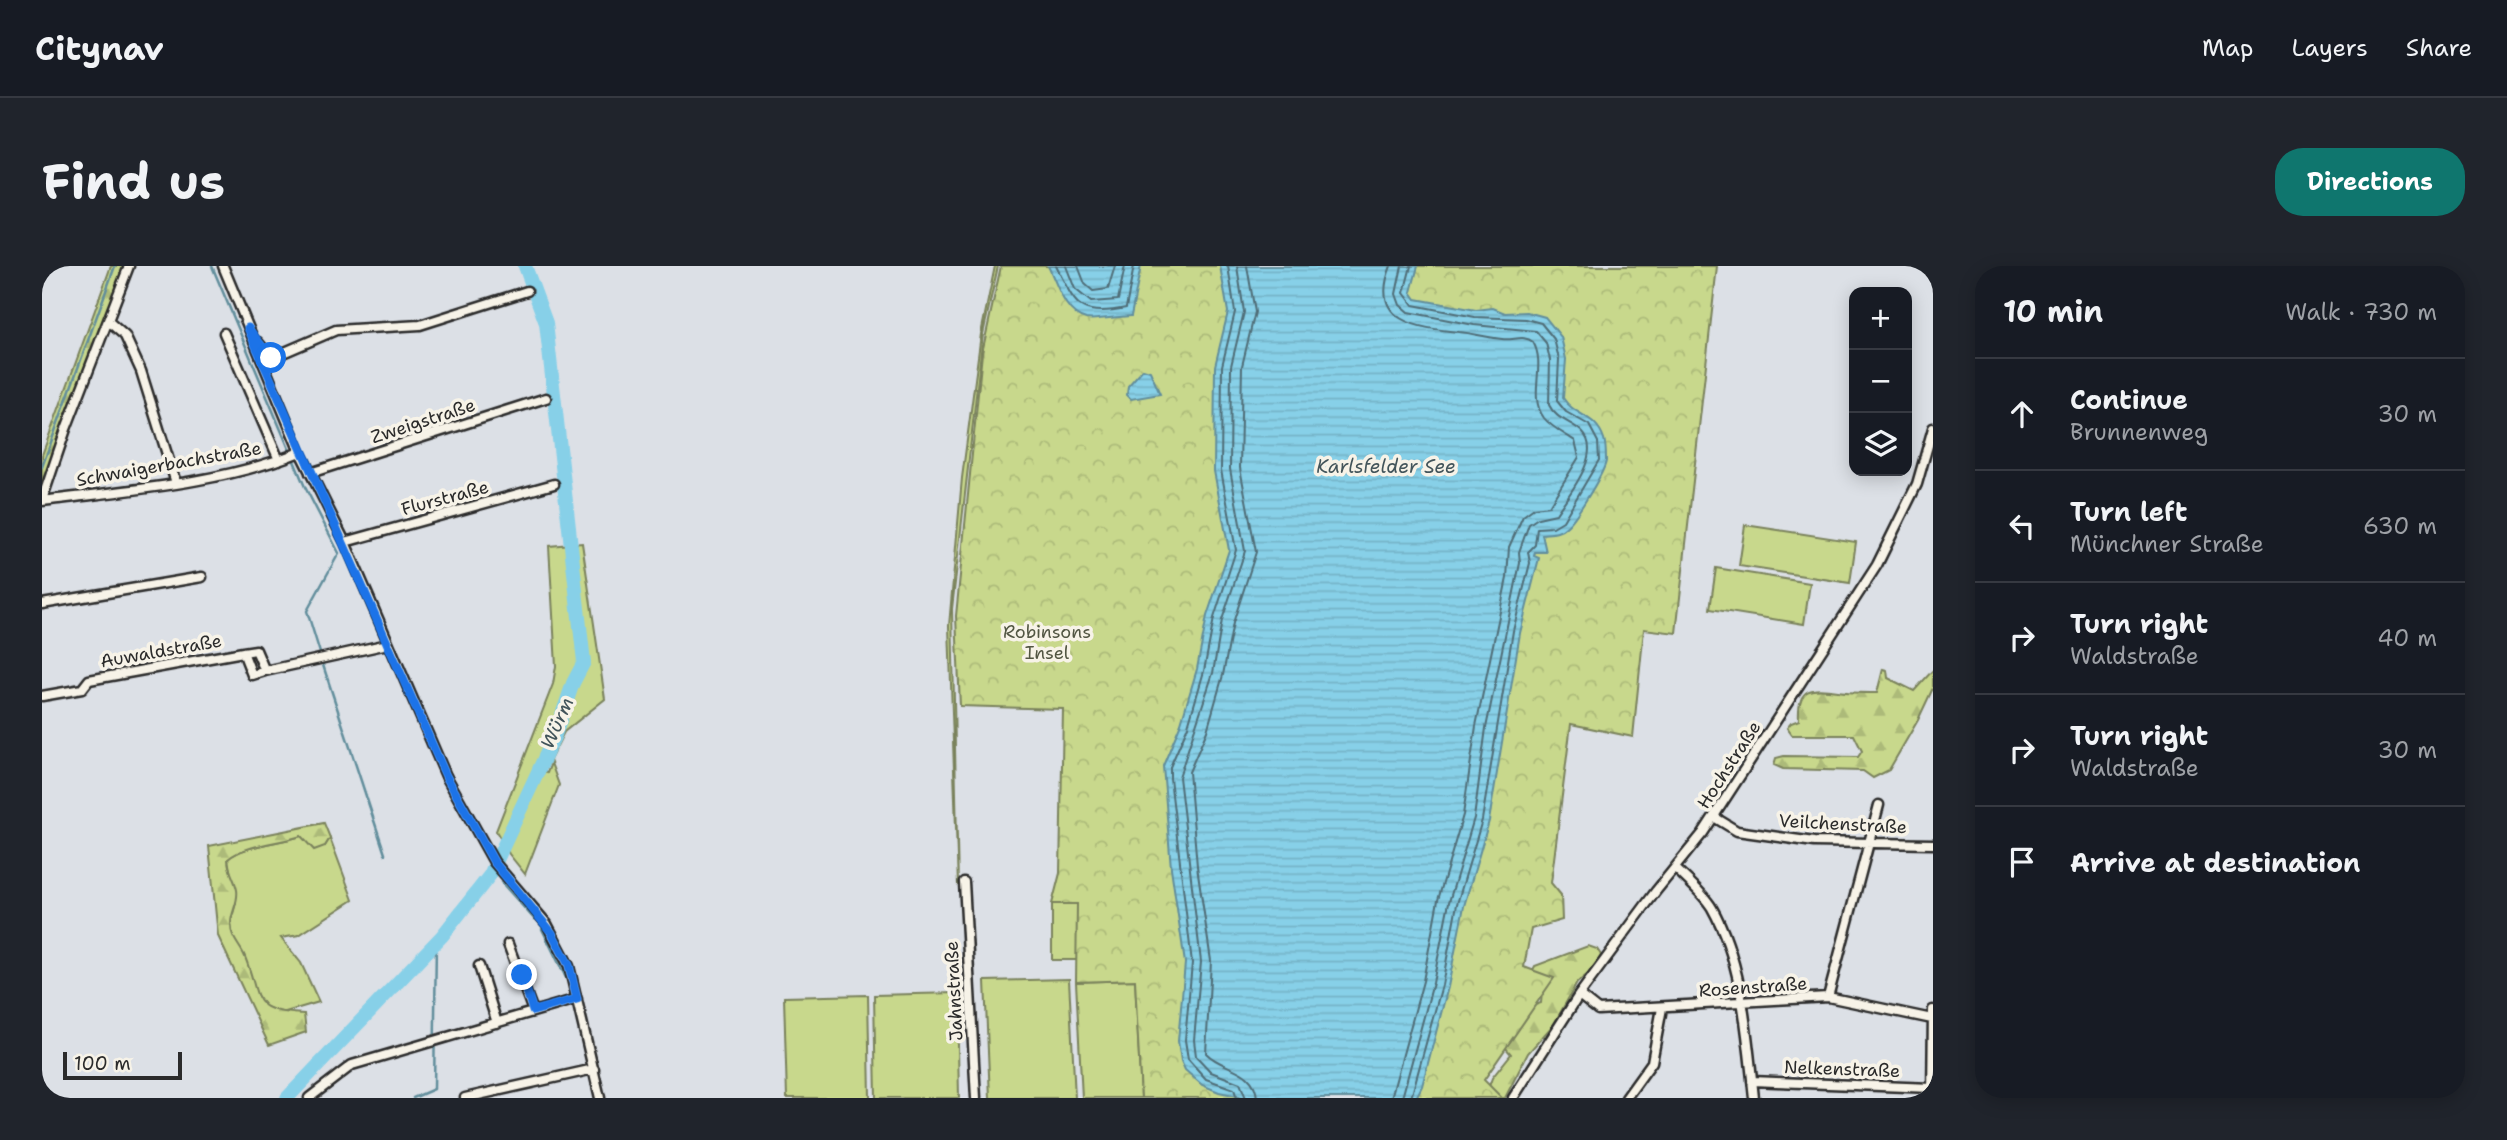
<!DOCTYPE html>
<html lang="en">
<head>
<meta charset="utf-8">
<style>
  body { margin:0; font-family:"Shantell Sans",sans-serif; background:#20242c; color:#f1f3f6 }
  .controls { position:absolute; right:21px; top:21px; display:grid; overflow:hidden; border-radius:14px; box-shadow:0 4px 18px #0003 }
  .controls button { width:63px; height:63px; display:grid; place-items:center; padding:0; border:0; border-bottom:2px solid #363941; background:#171b24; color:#f1f3f6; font:35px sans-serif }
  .scale { position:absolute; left:21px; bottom:18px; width:119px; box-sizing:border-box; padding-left:7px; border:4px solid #2b2b2b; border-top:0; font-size:19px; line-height:24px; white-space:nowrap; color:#2b2b2b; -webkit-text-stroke:5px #f7f3e8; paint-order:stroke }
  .stop { position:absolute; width:21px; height:21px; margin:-16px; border:5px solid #1a73e8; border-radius:50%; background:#fff }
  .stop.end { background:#1a73e8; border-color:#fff; box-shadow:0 2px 7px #0008 }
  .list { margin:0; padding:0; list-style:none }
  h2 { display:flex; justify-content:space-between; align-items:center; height:91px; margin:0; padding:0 28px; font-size:30px }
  h2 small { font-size:23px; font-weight:400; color:#9ea1a6 }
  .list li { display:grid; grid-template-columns:46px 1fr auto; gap:21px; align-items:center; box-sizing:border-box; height:112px; padding:0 28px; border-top:2px solid #363941 }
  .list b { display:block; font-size:26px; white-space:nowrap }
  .list p { margin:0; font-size:23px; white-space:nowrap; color:#9ea1a6 }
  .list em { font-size:23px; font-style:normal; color:#9ea1a6 }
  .icon { flex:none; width:38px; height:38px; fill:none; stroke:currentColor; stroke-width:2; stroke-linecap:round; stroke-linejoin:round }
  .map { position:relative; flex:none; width:1891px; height:832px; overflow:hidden; border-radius:28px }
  header { display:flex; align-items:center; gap:42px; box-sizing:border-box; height:98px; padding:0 35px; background:#171b24; border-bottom:2px solid #363941 }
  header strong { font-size:33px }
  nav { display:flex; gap:38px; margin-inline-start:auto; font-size:24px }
  .intro { display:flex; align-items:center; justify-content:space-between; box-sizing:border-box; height:168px; padding:0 42px }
  h1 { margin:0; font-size:49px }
  .button { padding:18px 32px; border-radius:28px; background:#0f766e; color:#fff; font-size:24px; font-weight:700 }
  main { display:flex; gap:42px; padding:0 42px }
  aside { flex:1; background:#171b24; border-radius:28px; box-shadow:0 4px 18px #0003 }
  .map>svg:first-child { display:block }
  .grass { fill:#c8d88c; stroke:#7a825c; stroke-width:2 }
  .forest { fill:url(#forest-firs); stroke:#7a825c; stroke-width:2 }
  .park { fill:url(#park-crowns); stroke:#7a825c; stroke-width:2 }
  .water { fill:url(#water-rules); stroke:#628e9c; stroke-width:2 }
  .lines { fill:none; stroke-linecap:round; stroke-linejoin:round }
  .shore { stroke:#506d77; stroke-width:2 }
  .stream { stroke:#628e9c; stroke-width:2.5 }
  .river { stroke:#87d0e8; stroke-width:14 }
  .minor-casing { stroke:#2b2b2b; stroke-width:13 }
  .minor { stroke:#f7f3e8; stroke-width:8 }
  .route { stroke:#1a73e8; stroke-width:9 }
  .labels { text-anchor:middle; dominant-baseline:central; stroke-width:7; stroke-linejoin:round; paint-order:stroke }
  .street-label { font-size:18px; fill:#2b2b2b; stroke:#f7f3e8 }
  .park-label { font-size:18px; fill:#525643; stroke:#f7f3e8 }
  .water-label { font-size:19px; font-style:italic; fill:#42545a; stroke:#f7f3e8 }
</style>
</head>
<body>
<header>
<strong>Citynav</strong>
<nav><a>Map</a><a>Layers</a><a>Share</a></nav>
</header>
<div class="intro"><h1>Find us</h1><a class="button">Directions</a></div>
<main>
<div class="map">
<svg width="1891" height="832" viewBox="0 0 1891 832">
  <defs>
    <pattern id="forest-firs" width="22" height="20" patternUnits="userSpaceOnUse" patternTransform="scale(1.75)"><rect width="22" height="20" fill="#c8d88c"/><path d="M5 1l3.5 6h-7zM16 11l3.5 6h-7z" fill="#acba79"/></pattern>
    <pattern id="park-crowns" width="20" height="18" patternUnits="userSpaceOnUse" patternTransform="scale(1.75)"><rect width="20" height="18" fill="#c8d88c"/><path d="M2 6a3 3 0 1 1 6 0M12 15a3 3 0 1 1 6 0" fill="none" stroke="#acba79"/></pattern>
    <pattern id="water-rules" width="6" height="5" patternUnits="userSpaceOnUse" patternTransform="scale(1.75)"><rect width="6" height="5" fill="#87d0e8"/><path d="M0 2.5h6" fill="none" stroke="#75b3c7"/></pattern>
  </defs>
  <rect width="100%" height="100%" fill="#dce0e6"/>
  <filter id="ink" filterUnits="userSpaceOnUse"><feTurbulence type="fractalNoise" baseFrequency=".0143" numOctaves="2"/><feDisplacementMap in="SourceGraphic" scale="14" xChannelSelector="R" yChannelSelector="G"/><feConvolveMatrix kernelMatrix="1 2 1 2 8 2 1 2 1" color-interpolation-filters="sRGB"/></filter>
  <g filter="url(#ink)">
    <path class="grass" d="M953 0H956L941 68 910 343 916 620 907 360 920 212 939 68Z
      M1703 259 1814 276 1808 317 1697 300Z
      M540 277 563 433 522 466 502 506 505 507 509 497 517 519 483 608 467 588 454 565 511 418 514 400 507 280Z
      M1674 302 1768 317 1762 358 1668 343Z
      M259 570 283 580 288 572 311 634 257 669 239 672 259 697 277 736 240 747 224 741 211 724 202 689 191 673 189 655 194 637 186 593C202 579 238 577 259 570Z
      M1010 638H1035V694H1010Z
      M1027 713 1033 832H948L943 715Z
      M1093 714 1099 832H1040L1034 716Z
      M915 727 917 832H834L832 729Z
      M826 729 828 832H745L742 731Z"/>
    <path class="forest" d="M69 0H82L0 221V189Z
      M1841 403 1845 404 1846 412 1872 425 1891 404V422L1876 454 1847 504 1831 512 1821 505 1741 503 1732 499 1734 492 1742 490 1816 491 1820 485 1812 469H1750L1745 462 1749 457 1757 454C1755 421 1769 421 1796 425 1808 427 1822 427 1835 427Z
      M282 557 288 572 283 580 272 584 259 570C238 577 201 579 186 593 186 605 193 613 195 624 197 636 189 646 189 657 188 672 198 679 203 691 220 733 206 745 262 748L264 766 227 779 176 670 167 580Z
      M1546 680 1555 683 1559 689 1552 703 1535 717 1512 758 1486 787 1463 832H1443L1450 812 1469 788 1463 781 1481 743 1499 737 1501 716 1491 704 1493 700Z"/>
    <path class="park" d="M959 0H1675L1634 367 1602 363 1591 471 1529 458 1509 617 1519 629 1520 654 1489 663 1482 701 1512 712 1442 814 1460 832H1099L1093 714 1034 716 1035 638H1010L1018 607 1021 443 918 440 914 350 940 87Z"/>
    <path class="water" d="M1006 0H1099L1089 50C1078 50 1054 55 1044 53 1022 48 1015 17 1006 0Z
      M1178 0H1376L1369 26 1374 33 1434 44 1451 42 1463 47 1485 46 1503 51 1519 71 1524 93 1521 132C1533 151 1554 148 1562 173 1564 179 1564 189 1564 195 1562 207 1534 252 1525 260 1517 268 1509 267 1500 268L1504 286H1493L1492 290 1497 292 1478 367 1447 555 1422 640 1406 721 1380 820 1374 832H1205L1177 826 1160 819 1143 804 1139 795 1136 775 1143 697 1129 602 1121 500 1139 457 1155 403 1165 350 1187 284 1172 205 1173 100 1186 46Z
      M1101 103 1108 105 1118 128 1089 133 1085 129 1086 120Z"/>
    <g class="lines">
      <path class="shore" d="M1014 0C1034 38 1034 52 1084 42L1092 0
        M1024 0 1033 23 1049 36 1076 34 1083 0
        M1036 0 1043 18 1051 25 1066 23 1073 0
        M1186 0 1193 46 1180 100 1179 204 1194 284 1172 352 1162 405 1146 460 1128 501V512L1150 697 1143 774 1146 793 1164 813 1192 823 1195 832
        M1195 0 1202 46 1189 100 1188 203 1203 285 1180 354 1171 407 1137 511 1159 696 1152 774 1154 790 1169 806 1198 817 1204 832
        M1205 0 1213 46 1200 100 1198 202 1214 286 1191 357 1181 409 1165 465 1147 506 1155 600 1169 695 1164 787C1181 805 1213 801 1215 832
        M1349 832 1381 715 1396 634 1421 549 1434 460 1465 312 1467 281 1481 250 1492 242 1507 240 1537 191 1533 175C1523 168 1510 162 1502 152 1485 129 1505 100 1491 76 1482 68 1471 75 1460 73 1446 72 1431 67 1417 66 1376 62 1326 56 1349 0
        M1360 832 1391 717 1407 636 1432 552 1444 462 1478 297 1477 286 1487 258 1496 252 1514 248C1526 229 1562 187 1540 166 1529 155 1514 154 1507 139L1508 94 1504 77 1494 65 1432 59 1366 46 1358 39 1354 28 1360 0
        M1369 832 1400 719 1415 638 1440 554 1471 365 1488 297 1486 286 1493 279 1495 262 1511 261 1521 255 1557 194 1556 176 1547 159 1524 146 1515 135 1517 93 1512 73 1499 57 1484 53 1433 51 1371 39 1362 27 1369 0"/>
      <path class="stream" d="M170 0 263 221 297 287 265 345 278 387
        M0 201 73 0
        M281 399 343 588
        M451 603 453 606
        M459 616 492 653
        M500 663 527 718
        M532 741 545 793
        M371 832 392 823 394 676"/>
      <path class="river" d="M245 832 400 670 448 609 513 469 531 417 542 396 504 57 483 0"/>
      <g class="minor-casing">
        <path id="minor" d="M181 0 258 186 303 276 404 510 452 596 505 658 527 700 558 832
          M66 55 83 70 99 105 134 217
          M182 67 237 194
          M216 76 229 92 294 64 378 59 485 25
          M268 207 504 132
          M0 234 24 163 87 0
          M0 235C85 224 178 218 258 186
          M303 276 512 218
          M0 338 160 311
          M201 386 210 409 223 405
          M0 430 40 423 47 414 201 386 214 384 223 405 346 378
          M1672 551 1695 565 1772 576 1891 578
          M1633 602C1645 614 1661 627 1670 642 1701 697 1705 770 1712 832
          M922 616 934 832
          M466 678 491 745
          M437 700 455 757
          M1537 729 1556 744 1786 731 1890 753
          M1786 731 1837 539
          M1710 815 1890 822
          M267 832 310 799 535 733
          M423 832 552 803
          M1471 832 1537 729 1614 625 1661 567 1835 299 1875 218 1891 162
          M1584 832 1610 796 1620 742
          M1890 832 1891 744"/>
      </g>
      <use href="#minor" class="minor"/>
    </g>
  </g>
  <g class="lines" filter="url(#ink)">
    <path class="route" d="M229 92 206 62 404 510 452 596 510 667 527 699 535 733 491 745 480 709"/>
  </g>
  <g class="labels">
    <g class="street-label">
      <text transform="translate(381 155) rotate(-18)">Zweigstraße</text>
      <text transform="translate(127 198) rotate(-10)">Schwaigerbachstraße</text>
      <text transform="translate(403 232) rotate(-15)">Flurstraße</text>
      <text transform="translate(119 385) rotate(-10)">Auwaldstraße</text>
      <text transform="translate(1687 499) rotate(-57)">Hochstraße</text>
      <text transform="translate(1801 558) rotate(3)">Veilchenstraße</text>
      <text transform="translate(1711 721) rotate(-4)">Rosenstraße</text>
      <text transform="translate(912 725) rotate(-93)">Jahnstraße</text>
      <text transform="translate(1800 803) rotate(2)">Nelkenstraße</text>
    </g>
    <g class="park-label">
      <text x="1005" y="366">Robinsons<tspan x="1005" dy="21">Insel</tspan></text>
    </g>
    <g class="water-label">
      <text x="1344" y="200">Karlsfelder See</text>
      <text transform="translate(515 457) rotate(-66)">Würm</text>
    </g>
  </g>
</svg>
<div class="controls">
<button>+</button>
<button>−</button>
<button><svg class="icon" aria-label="layers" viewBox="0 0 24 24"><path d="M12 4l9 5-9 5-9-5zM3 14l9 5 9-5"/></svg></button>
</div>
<div class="scale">100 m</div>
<div class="stop" style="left:229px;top:92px"></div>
<div class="stop end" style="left:480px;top:709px"></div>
</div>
<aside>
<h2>10 min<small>Walk · 730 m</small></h2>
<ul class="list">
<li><svg class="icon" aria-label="ahead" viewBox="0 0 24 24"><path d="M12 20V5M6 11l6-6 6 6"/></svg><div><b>Continue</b><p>Brunnenweg</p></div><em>30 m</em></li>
<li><svg class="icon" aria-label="left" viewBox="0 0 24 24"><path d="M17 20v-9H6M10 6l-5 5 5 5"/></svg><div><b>Turn left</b><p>Münchner Straße</p></div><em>630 m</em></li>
<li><svg class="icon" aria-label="right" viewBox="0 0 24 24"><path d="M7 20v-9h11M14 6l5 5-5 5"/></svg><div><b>Turn right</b><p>Waldstraße</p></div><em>40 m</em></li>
<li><svg class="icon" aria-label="right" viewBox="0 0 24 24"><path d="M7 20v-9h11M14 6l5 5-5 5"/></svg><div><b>Turn right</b><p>Waldstraße</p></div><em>30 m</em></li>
<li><svg class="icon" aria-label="arrive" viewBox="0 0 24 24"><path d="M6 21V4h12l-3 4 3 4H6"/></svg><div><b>Arrive at destination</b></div></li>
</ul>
</aside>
</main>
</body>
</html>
